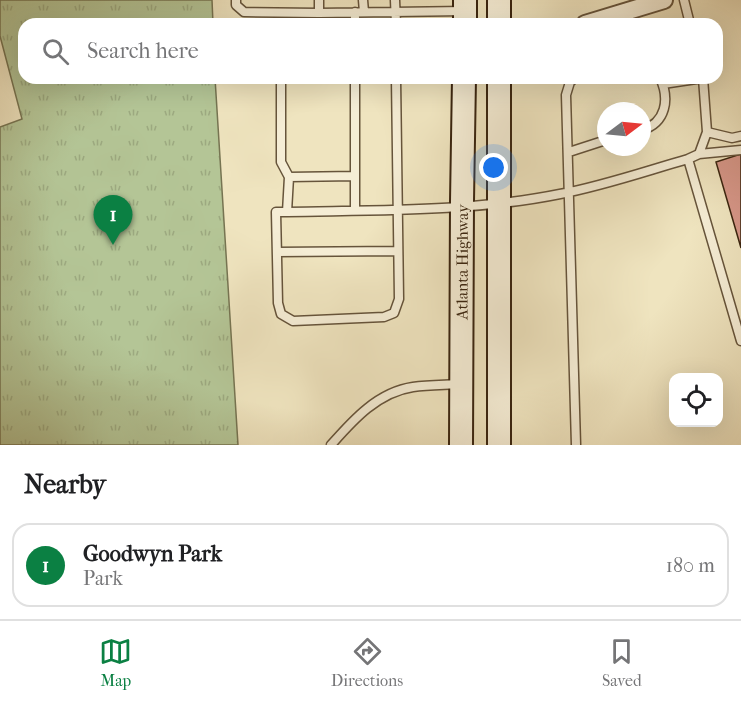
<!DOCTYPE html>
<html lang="en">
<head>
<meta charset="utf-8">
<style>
  body { margin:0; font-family:"IM FELL French Canon",serif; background:#f6f6f6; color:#202124 }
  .controls { position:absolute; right:18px; bottom:18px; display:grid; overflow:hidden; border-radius:12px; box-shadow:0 6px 24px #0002 }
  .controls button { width:54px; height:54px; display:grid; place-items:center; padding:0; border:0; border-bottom:2px solid #e0e0e0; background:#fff; color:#202124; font:30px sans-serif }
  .compass { position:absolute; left:597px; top:102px; width:54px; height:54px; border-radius:50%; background:#fff; box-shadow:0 6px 24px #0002; rotate:74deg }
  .you { position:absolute; left:494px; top:168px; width:21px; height:21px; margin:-15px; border:4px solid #fff; border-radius:50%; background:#1a73e8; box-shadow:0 0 0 9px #1a73e833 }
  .badge { display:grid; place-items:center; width:39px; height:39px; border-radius:50%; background:#0b8043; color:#fff; font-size:20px; font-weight:700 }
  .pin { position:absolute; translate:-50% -50px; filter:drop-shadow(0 2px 3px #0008) }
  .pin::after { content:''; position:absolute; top:32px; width:21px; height:18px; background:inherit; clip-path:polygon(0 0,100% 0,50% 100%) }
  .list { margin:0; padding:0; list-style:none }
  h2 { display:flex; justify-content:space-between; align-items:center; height:78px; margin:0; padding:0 24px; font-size:26px }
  h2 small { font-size:20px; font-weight:400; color:#757577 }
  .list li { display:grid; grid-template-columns:39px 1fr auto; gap:18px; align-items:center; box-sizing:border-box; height:84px; margin:0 12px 12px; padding:0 12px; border:2px solid #e0e0e0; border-radius:18px }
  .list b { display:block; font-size:22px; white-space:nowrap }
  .list p { margin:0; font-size:20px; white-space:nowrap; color:#757577 }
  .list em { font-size:20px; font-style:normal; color:#757577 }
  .icon { flex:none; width:33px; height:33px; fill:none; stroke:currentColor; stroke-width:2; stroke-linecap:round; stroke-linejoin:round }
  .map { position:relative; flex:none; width:741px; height:445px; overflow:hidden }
  .search { position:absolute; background:#fff; box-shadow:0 6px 24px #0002; left:18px; right:18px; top:18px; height:66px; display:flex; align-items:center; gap:15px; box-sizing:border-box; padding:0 21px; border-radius:18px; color:#757577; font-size:22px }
  .sheet { height:174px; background:#fff }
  nav { display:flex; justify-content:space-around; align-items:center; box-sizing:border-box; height:84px; border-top:2px solid #e0e0e0; background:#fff; font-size:16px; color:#757577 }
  nav a { display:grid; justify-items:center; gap:3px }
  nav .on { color:#0b8043 }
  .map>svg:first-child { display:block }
  .park { fill:url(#park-tufts); stroke:#767452; stroke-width:1.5 }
  .building { fill:#d69688; stroke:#39240f; stroke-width:1.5 }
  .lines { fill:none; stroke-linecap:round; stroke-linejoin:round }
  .lane-casing { stroke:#66543b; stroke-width:11 }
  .street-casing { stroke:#66543b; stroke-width:20 }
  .secondary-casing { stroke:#39240f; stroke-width:26 }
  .lane { stroke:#f5edd5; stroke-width:8 }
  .street { stroke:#f5edd5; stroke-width:16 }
  .secondary { stroke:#f5edd5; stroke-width:22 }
  .labels { text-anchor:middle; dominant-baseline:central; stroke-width:4.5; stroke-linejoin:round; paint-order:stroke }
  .street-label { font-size:16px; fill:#39240f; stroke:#f5edd5 }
</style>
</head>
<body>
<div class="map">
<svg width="741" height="445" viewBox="0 0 741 445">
  <defs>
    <pattern id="park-tufts" width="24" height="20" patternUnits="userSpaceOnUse" patternTransform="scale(1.5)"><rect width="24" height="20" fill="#b4c596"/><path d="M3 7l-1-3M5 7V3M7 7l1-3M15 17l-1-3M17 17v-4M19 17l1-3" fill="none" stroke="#9ca980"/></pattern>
  </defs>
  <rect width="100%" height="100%" fill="#efe4bf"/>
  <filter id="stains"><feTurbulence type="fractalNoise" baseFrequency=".00333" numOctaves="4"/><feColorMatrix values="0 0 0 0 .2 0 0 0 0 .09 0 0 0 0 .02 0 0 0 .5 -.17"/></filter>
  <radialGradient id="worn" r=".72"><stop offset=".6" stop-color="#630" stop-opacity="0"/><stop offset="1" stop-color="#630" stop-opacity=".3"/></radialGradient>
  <path class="park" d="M0 0H212L213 24H24V78H215L238 445H0V127L22 119 0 36Z"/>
  <path class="building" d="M741 154V248L716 162Z"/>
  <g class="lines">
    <g class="lane-casing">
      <path id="lane" d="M236 0V5L244 12 319 13V0
        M363 0 364 12
        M395 0 396 24
        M684 0 690 24
        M355 12V24
        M319 13 465 11
        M281 78V162L289 177 287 212
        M355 78V210
        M396 78 399 299 394 313 384 317 293 321 281 314 278 303 276 212H287C378 210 471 212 560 194 603 186 646 171 688 159L699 154 707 132 703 78
        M575 78 570 82 566 95 576 445
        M663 84 703 78
        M642 130C666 123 670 99 660 78
        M707 132 732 138 741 136
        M569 152 606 140
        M699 154 741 150
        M688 159 741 341
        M289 177 355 176
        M277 252 398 251
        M331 445C353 420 378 392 413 387 428 385 444 385 460 384"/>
    </g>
    <g class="street-casing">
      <path id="street" d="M585 24 664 0"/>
    </g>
    <g class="secondary-casing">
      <g id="secondary">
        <path d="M499 0V24"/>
        <path d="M465 24V0"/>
        <path id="s1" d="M461 445 462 201 464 78"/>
        <path d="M499 445V78"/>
      </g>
    </g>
    <use href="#lane" class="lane"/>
    <use href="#street" class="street"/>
    <use href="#secondary" class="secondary"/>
  </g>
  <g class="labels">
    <g class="street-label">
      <text stroke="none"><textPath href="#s1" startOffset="183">Atlanta Highway</textPath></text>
    </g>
  </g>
  <rect width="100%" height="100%" filter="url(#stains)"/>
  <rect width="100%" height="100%" fill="url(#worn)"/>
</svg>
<div class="controls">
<button><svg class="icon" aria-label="locate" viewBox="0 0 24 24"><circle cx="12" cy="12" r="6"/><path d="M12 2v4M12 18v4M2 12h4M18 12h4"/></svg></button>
</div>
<svg class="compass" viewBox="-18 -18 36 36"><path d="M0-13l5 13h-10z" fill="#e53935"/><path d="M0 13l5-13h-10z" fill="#757577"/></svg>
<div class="you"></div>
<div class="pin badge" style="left:113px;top:245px">1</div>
<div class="search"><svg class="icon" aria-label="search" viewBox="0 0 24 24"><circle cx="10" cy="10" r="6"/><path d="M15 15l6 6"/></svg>Search here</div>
</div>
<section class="sheet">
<h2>Nearby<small></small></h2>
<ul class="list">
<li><span class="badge">1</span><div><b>Goodwyn Park</b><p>Park</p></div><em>180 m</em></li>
</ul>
</section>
<nav>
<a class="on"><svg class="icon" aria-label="map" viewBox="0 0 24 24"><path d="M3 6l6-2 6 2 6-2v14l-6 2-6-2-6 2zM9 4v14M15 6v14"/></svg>Map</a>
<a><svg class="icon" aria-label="directions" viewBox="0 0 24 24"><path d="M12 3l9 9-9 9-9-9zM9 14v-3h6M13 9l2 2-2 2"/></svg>Directions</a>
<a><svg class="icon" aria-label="saved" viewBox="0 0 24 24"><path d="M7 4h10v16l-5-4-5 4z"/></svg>Saved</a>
</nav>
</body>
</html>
